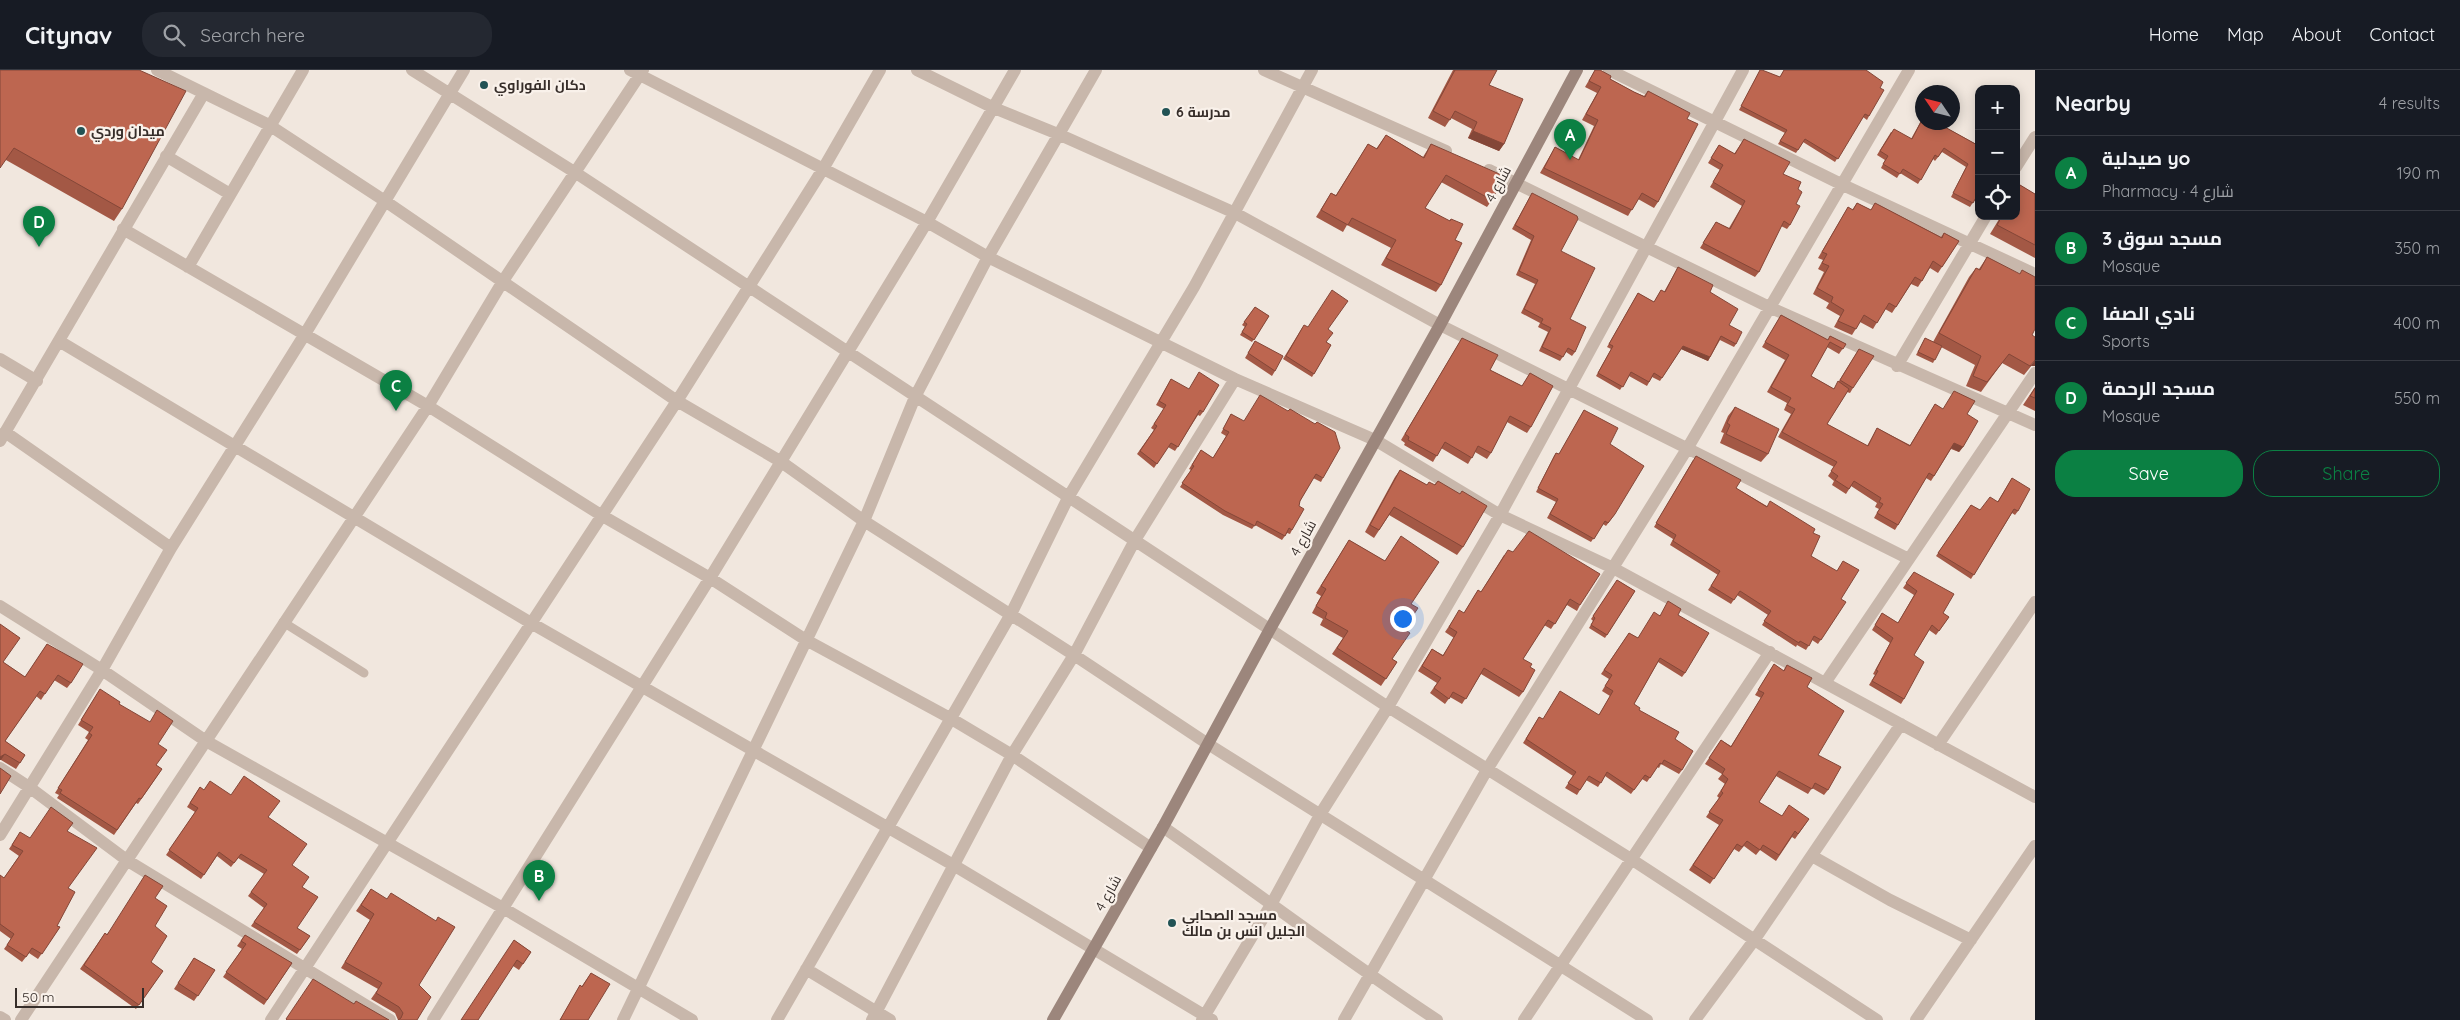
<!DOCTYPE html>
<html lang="en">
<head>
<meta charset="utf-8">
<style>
  body { margin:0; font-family:Quicksand,Cairo,sans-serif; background:#242831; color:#f1f3f6 }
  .controls { position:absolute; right:15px; top:15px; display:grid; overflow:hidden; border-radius:10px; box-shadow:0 2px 12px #0003 }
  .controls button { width:45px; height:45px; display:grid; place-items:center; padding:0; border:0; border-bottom:1px solid #363941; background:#171b24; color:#f1f3f6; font:25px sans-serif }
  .compass { position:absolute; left:1915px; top:15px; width:45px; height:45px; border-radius:50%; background:#171b24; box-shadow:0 2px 12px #0003; rotate:305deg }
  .scale { position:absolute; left:15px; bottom:12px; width:129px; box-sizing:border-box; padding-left:5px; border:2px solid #362d29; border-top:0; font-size:14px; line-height:18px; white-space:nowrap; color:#362d29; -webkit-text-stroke:4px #f9f1ea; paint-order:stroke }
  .you { position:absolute; left:1402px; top:548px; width:18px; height:18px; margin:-12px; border:4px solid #fff; border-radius:50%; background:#1a73e8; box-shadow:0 0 0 8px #1a73e833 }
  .badge { display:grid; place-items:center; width:32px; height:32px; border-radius:50%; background:#0b8043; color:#fff; font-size:16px; font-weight:700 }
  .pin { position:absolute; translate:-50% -41px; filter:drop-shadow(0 1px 2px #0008) }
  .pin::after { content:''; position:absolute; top:26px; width:18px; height:15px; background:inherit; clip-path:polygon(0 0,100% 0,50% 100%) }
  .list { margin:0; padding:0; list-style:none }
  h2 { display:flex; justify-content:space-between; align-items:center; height:65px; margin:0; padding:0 20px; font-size:21px }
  h2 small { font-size:16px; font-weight:400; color:#9ea1a6 }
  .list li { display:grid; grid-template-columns:32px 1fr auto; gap:15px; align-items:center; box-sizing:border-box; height:75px; padding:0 20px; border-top:1px solid #363941 }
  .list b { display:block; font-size:19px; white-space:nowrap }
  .list p { margin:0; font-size:16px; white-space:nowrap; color:#9ea1a6 }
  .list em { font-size:16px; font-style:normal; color:#9ea1a6 }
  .actions { display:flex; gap:10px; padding:15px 20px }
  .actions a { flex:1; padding:11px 0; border:1px solid #0b8043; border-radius:20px; text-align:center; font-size:18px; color:#0b8043 }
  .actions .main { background:#0b8043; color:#fff }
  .icon { flex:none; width:28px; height:28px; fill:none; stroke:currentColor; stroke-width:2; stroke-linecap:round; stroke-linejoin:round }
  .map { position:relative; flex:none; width:2035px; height:950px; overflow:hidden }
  header { display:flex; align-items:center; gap:30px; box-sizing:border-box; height:70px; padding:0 25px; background:#171b24; border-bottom:1px solid #363941 }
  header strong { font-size:24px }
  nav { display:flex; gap:28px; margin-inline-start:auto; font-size:18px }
  .search { width:350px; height:45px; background:#242831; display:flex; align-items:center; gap:12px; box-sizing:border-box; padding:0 18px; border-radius:20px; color:#9ea1a6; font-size:19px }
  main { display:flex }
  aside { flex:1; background:#171b24 }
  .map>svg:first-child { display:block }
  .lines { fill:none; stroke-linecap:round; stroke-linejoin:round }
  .lane { stroke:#c8b7ab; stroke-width:9 }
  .street { stroke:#c8b7ab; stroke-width:12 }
  .secondary { stroke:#9c867c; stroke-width:12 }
  .wall { fill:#a35845 }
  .shaded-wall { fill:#844738 }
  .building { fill:#bd6650; stroke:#844738 }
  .poi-dot { fill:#225355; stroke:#f9f1ea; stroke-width:2 }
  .labels { text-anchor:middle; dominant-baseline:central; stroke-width:4.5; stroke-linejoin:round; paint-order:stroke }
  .poi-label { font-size:14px; font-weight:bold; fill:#362d29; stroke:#f9f1ea; text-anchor:start }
  .street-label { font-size:14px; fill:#362d29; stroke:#f9f1ea }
</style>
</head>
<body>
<header>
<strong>Citynav</strong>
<div class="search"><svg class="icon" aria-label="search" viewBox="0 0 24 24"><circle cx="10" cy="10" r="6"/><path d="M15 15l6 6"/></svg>Search here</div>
<nav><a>Home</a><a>Map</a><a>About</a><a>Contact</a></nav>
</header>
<main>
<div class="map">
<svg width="2035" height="950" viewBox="0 0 2035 950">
  <rect width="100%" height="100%" fill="#f1e7de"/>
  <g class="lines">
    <path class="lane" d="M283 552 364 603"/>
    <path class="street" d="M157 0 269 55 385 131 677 331 780 391 864 451 1074 585 1208 674 1647 950
      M412 0 576 103 1388 637 1631 789 1877 950
      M630 0 927 152 988 187 1235 309 1375 370 1500 445 1613 498 2035 727
      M917 0 994 38 1058 64 1235 143 1440 255 1909 489
      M1264 0 1446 81
      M1609 0 1843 115 2035 204
      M166 86 230 124
      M2016 97 2035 67
      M1489 100 1769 237 2035 355
      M123 159 428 336 601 445 710 508 806 570 950 648 1012 685 1151 778
      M188 197 303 0
      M59 271 531 553 955 796 1212 950
      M0 289 37 311
      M1897 296 1986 146
      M5 362 171 478
      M0 371 204 23
      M0 536 102 600 206 671 503 838 692 950
      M1825 613 2035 303
      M1938 675 2035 532
      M0 698 29 717 128 791 390 950
      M1163 757C1255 821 1344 889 1437 950
      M0 765 102 600 171 478 305 264 464 0
      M1812 786 1890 830 1971 870
      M806 899 890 950
      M0 947 5 950
      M21 950 428 336 503 211 643 0
      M271 950 677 331 823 99 880 0
      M433 950 710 508 927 152 1015 0
      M623 950 864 451 915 327 988 187 1096 0
      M777 950 1011 544 1069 426 1194 217 1312 0
      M872 950 1012 685 1074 585 1135 470 1235 309
      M1202 950 1272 833 1321 743 1388 637 1500 445 1743 0
      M1344 950 1488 698 1687 379 1909 0
      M1524 950 1770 582
      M1695 950 1755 869 1901 654
      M1916 950 2035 776"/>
    <path class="secondary" d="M1053 950 1163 757 1270 559 1440 255 1577 0"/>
  </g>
  <path class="wall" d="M0 0 122 139 114 151 6 90Z
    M1453 0H1497L1489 15 1504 74 1499 81 1468 68 1472 59 1451 48 1445 57 1428 48Z
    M1595 0 1610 9 1634 22 1644 26 1648 21 1687 49 1658 132 1654 138 1638 129 1628 146 1540 103 1555 77 1578 90 1594 56 1582 50 1597 23 1585 17Z
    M1760 0 1780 7 1784 0H1866L1880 18 1869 46 1867 50 1863 47 1835 92 1803 72 1796 83 1778 74 1785 63 1739 40Z
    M1922 49V52L1943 56 1978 75H1979V123L1970 137 1951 127 1966 97 1942 82 1935 91 1933 89 1918 114 1900 103 1897 108 1881 98 1885 90 1877 85 1891 62 1911 69Z
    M1386 65 1423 87 1431 74 1492 130 1487 137 1441 112 1425 138 1449 151 1451 149 1455 170 1441 215 1436 222 1381 195 1391 178 1347 155 1343 162 1316 147 1331 123 1336 125 1368 74 1376 79Z
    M1744 69 1783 104 1798 119 1796 134 1790 155 1787 159 1781 156 1759 202 1755 207 1700 178 1716 152 1729 158 1742 136 1710 117 1720 100 1708 93 1719 75 1734 84Z
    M2020 115 2035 124V188L1990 164 2001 146H2016V120Z
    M1532 123 1561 181 1570 249 1575 282 1572 286 1566 282 1560 291 1539 281 1548 262 1538 257 1540 253 1521 243 1535 214 1516 205 1531 170 1512 159Z
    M1857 133 1871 140 1875 133 1941 167 1944 163 1959 171 1938 203 1930 198 1918 217 1911 214 1892 243 1885 239 1873 259 1860 252 1852 265 1834 257 1840 246 1826 238 1829 233 1813 224 1824 202 1818 199 1823 190 1818 188 1848 137 1852 140Z
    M1987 187 2032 265 2031 296 2024 305 2002 293 1981 322 1966 316 1975 295 1941 277 1933 293 1916 285 1925 268 1933 272 1969 207 1976 198 1979 199Z
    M1678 197 1710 222 1729 255 1736 274 1734 277 1720 270 1708 291 1681 279 1660 311 1652 307 1647 316 1629 306 1620 320 1596 306 1611 279 1607 277 1638 223 1654 232 1661 220 1664 222Z
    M1255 237 1269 246 1252 272 1240 265 1245 257 1242 255Z
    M1781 245 1828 270 1830 266 1846 274 1839 284 1827 277 1811 306 1834 319 1859 279 1853 318 1850 323 1847 322 1827 354 1867 376 1877 358 1910 375 1935 334 1942 339 1967 344 1963 377 1959 382 1951 379 1931 411 1926 408 1895 460 1874 448 1879 439 1875 437 1877 433 1851 416 1846 424 1832 415 1834 411 1828 406 1834 397 1778 367 1791 344 1784 340 1787 333 1767 322 1785 290 1762 277Z
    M1308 257 1328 259 1326 272 1331 275 1312 307 1283 289 1302 258Z
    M1462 268 1490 300 1522 316 1530 303 1531 357 1527 363 1507 352 1491 383 1487 389 1475 382 1468 394 1441 378 1433 392 1404 375 1405 373 1401 370Z
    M1255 271 1275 301 1272 306 1245 288Z
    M1171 309 1203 342 1200 346 1198 345 1175 381 1168 377 1154 398 1137 384 1154 360 1151 358 1164 339 1156 335Z
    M2035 317V341L2023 335Z
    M1735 337 1768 384 1761 392 1720 373 1724 363 1721 362 1728 346Z
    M1584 340 1610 374 1615 444 1606 456 1603 454 1591 472 1547 448 1556 432 1536 422 1554 386 1556 383 1559 384Z
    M1231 344 1323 408 1321 412 1313 408 1300 431 1292 460 1290 464 1287 463 1282 470 1255 455 1252 459 1223 445 1180 417 1191 400 1189 399 1201 380 1213 388 1226 366 1221 363Z
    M1693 390 1736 418 1813 463 1811 486 1841 529 1839 542 1818 574 1812 570 1806 580 1797 575 1796 577 1762 555 1768 545 1737 525 1731 534 1708 520 1718 505 1670 475 1673 469 1654 457Z
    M1400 400 1427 415H1434L1438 411 1463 477 1457 485 1389 445 1374 468 1365 462 1395 407Z
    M2012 408 2018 441 2015 445 2012 443 1971 509 1936 486 1971 435 1980 440 1998 431Z
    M1401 466 1411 534 1404 559 1392 589 1397 592 1381 616 1332 584 1343 568 1320 555 1323 549 1312 543 1321 526 1316 523 1349 470 1385 491Z
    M1504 485 1580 535 1577 541 1567 535 1551 559 1544 555 1523 589 1530 597 1523 622 1519 627 1481 604 1462 634 1450 627 1445 634 1430 623 1437 613 1418 601 1432 579 1443 585 1454 568 1445 562 1456 546 1464 543 1478 520 1481 522Z
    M1914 502 1943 543 1949 547 1936 565 1929 560 1914 585 1904 629 1901 634 1869 615 1875 605 1873 604 1890 573 1872 560 1882 543 1898 553 1914 525 1903 518Z
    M1617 510 1635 521 1605 568 1589 558 1593 551 1591 549Z
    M1659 545H1678L1685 603 1682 607 1658 592 1634 634 1639 640 1675 669 1682 700 1679 704 1661 694 1659 698 1657 697 1647 712 1642 709 1631 724 1605 706 1598 717 1586 710 1577 725 1565 718 1573 706 1523 673 1539 647 1543 649 1599 645 1610 626 1602 621 1609 609 1601 604 1629 563 1638 568Z
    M0 554 3 592 25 607 47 574 71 613 67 618 54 610 41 630 36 626 5 671 25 685 16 699 1 690H0Z
    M1774 594 1783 601 1787 595 1807 617 1818 685 1828 720 1824 725 1812 718 1808 724 1776 706 1759 732 1782 746 1809 749 1795 769 1792 767 1776 791 1760 780 1756 785 1744 776 1739 782 1734 779 1710 814 1689 800 1719 755 1706 747 1719 728 1717 726 1725 714 1718 709 1722 704 1705 694 1721 670 1731 676 1761 628 1755 625Z
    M97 624 119 634 158 674 156 695 162 699 138 734 136 733 114 765 57 728 59 725 55 723 88 670 85 668 89 662 78 655Z
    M200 717 204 720 231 725 268 747 302 817 297 858 310 866 297 884 251 856 264 838 248 826 264 804 238 788 231 797 217 786 201 809 166 785 195 742 187 737Z
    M67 761 68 818 57 856 60 857 38 889 29 883 22 892 4 879 11 869 0 861V805L4 808 19 786 9 779 17 767 30 768Z
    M371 819 419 915 417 950H398L395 943 371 929 378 919 341 898 370 850 356 841Z
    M155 828V856L151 892 163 901 136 939 80 899 105 863 107 864Z
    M245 865 292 893 264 935 223 907 242 879 237 876Z
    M514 870 531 882 519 900 513 896Z
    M194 888 215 900 194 931 174 919Z
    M591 903 588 950H560L580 915 582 916Z"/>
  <path class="shaded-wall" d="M1473 61 1504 74 1499 81 1468 68Z
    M1683 276 1710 287 1708 291 1681 279Z
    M2035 290V296H2031L2024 305Z
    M1954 373 1963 377 1959 382 1951 378Z
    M5 684 1 690H0V687Z"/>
  <path class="building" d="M0 0H139L186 21 122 139 14 78 0 98Z
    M1455 0H1497L1489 15 1523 29 1504 74 1473 61 1477 52 1455 41 1450 50 1433 41Z
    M1595 0H1600L1611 6 1610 9 1634 22 1645 27 1648 21 1690 43 1687 49 1698 54 1658 132 1642 123 1632 140 1544 98 1555 77 1579 90 1598 50 1586 44 1601 17 1589 11Z
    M1760 0H1762L1780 7 1784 0H1866L1883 12 1880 18 1884 20 1869 46 1865 44 1838 89 1805 69 1798 80 1780 71 1787 60 1741 36Z
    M1922 50V52H1945L1943 56 1979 76V122L1973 133 1953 123 1968 94 1944 78 1938 87 1935 85 1921 110 1903 99 1900 104 1883 94 1888 86 1880 81 1894 59 1912 69Z
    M1386 65 1424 88 1431 74 1504 106 1492 130 1446 105 1425 138 1450 151 1451 149 1463 154 1455 170 1462 173 1441 215 1386 188 1396 170 1352 148 1348 155 1321 140 1331 123 1336 126 1368 74 1377 79Z
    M1744 69 1790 92 1783 104 1801 112 1798 119 1802 122 1796 134 1800 136 1790 155 1784 151 1759 202 1703 173 1716 152 1730 159 1745 131 1713 112 1723 95 1711 88 1719 75 1735 84Z
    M2020 115 2035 124V175L1997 155 2002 146H2016V121Z
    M1532 123 1577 146 1578 149 1561 181 1595 198 1570 249 1586 257 1575 282 1568 278 1563 287 1542 277 1551 258 1541 253 1543 249 1524 239 1538 210 1519 201 1534 166 1515 155Z
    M1857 133 1871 140 1875 133 1942 168 1944 163 1959 171 1942 197 1933 191 1922 211 1915 207 1896 237 1889 233 1877 253 1864 245 1856 259 1838 251 1844 240 1831 232 1833 227 1817 218 1829 196 1822 193 1827 184 1822 182 1848 137 1853 140Z
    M1987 187 2020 204 2022 200 2035 207V259L2032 265 2035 267V290L2030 296 2009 284 1987 312 1973 306 1981 286 1939 263 1976 198 1980 200Z
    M1678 197 1713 215 1710 222 1738 239 1729 255 1742 262 1736 274 1721 266 1710 287 1683 276 1662 308 1654 303 1649 312 1631 302 1623 317 1598 303 1613 276 1609 274 1638 223 1654 232 1661 220 1665 222Z
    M1332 220 1348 231 1328 259 1333 263 1326 272 1331 275 1314 304 1286 286 1304 255 1308 257Z
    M1255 237 1269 246 1254 270 1242 262 1247 254 1244 252Z
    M1781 245 1828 270 1830 266 1846 274 1843 279 1830 272 1811 306 1834 319 1838 311 1849 319 1827 354 1868 376 1877 358 1910 376 1935 334 1943 339 1954 321 1975 331 1967 344 1978 351 1963 377 1954 373 1934 406 1929 403 1898 455 1877 443 1883 434 1879 432 1881 428 1854 411 1849 419 1835 410 1838 406 1831 401 1837 392 1782 362 1795 339 1787 335 1791 328 1771 317 1789 285 1765 272Z
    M1462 268 1498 285 1490 300 1522 316 1530 303 1553 316 1531 357 1510 346 1491 383 1478 376 1472 388 1445 372 1437 386 1408 370 1409 367 1405 364Z
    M1925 268 1942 276 1935 290 1918 282Z
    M1255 271 1283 286 1275 301 1248 283Z
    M1859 279 1874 286 1853 318 1840 310Z
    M1199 302 1219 315 1203 342 1200 340 1178 377 1171 373 1157 394 1140 381 1157 356 1154 354 1166 335 1159 331 1171 309 1189 319Z
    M2035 318V328L2030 326Z
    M1260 325 1288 341 1290 339 1315 354 1317 352 1335 362 1340 378 1323 408 1316 404 1300 431 1299 436 1304 439 1292 460 1289 458 1285 466 1257 451 1255 456 1225 441 1182 413 1194 396 1192 395 1201 380 1213 388 1229 362 1223 359 1231 344 1244 351Z
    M1735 337 1779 359 1768 384 1726 364 1730 355 1727 353Z
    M1584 340 1618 358 1610 374 1644 396 1615 444 1608 453 1605 451 1594 469 1550 444 1558 429 1538 418 1556 383 1559 384Z
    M1696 386 1741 410 1736 418 1767 437 1770 431 1815 459 1813 463 1820 466 1811 486 1837 501 1843 491 1859 500 1841 529 1846 532 1821 570 1814 566 1809 576 1800 571 1799 573 1764 551 1771 541 1740 521 1734 530 1711 516 1720 501 1673 471 1676 465 1656 453Z
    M1400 400 1427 415 1429 412 1435 415 1438 411 1460 424 1462 421 1487 436 1463 477 1394 437 1379 460 1370 455Z
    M2012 408 2030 419 2018 441 2014 439 1974 505 1938 483 1971 435 1980 440 1990 427 1998 432Z
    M1529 461 1600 504 1580 535 1570 529 1555 554 1548 550 1523 589 1532 594 1530 597 1535 600 1523 622 1484 598 1466 629 1453 622 1449 629 1434 618 1441 608 1422 596 1432 579 1443 586 1457 562 1449 557 1459 540 1464 543 1478 520 1481 522 1508 480 1513 482Z
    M1401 466 1439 492 1411 534 1418 538 1404 559 1410 563 1392 589 1397 592 1386 609 1337 578 1348 561 1325 548 1327 543 1316 536 1326 519 1321 516 1349 470 1385 491Z
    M1914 502 1954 524 1943 543 1949 547 1939 561 1932 555 1914 585 1924 592 1904 629 1872 611 1878 601 1876 600 1893 568 1875 555 1882 543 1898 553 1917 521 1906 513Z
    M1617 510 1635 521 1607 565 1591 555 1595 548 1593 546Z
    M1668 531 1681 539 1678 545 1709 563 1685 603 1660 588 1634 634 1640 638 1639 640 1679 662 1675 669 1693 681 1682 700 1664 690 1662 694 1660 693 1650 708 1645 705 1634 720 1607 702 1601 713 1589 706 1580 720 1568 713 1576 702 1526 669 1539 647 1543 649 1560 621 1599 645 1613 621 1605 616 1612 605 1604 600 1629 563 1638 568 1654 542 1660 546Z
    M0 554 20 568 3 592 25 607 47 574 83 594 71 613 58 605 45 624 40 621 5 671 25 685 20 693 5 684 0 687Z
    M1774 594 1784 601 1787 595 1812 608 1807 617 1844 641 1818 685 1841 697 1828 720 1815 713 1812 719 1779 701 1759 732 1782 746 1789 735 1809 749 1798 764 1795 761 1779 785 1763 775 1760 780 1747 771 1742 777 1737 774 1714 809 1693 795 1723 750 1709 742 1723 723 1721 721 1728 709 1722 704 1725 699 1709 688 1721 670 1731 677 1764 623 1758 620Z
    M100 619 120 632 119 634 150 652 157 640 173 651 158 674 167 680 156 695 162 699 141 729 139 728 117 760 60 723 62 720 58 718 92 665 89 663 93 657 81 650Z
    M0 698 11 706 0 724Z
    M244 706 280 731 268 747 307 774 292 795 309 807 302 817 318 827 297 858 310 866 300 880 254 852 267 834 251 822 267 800 241 784 234 793 219 782 204 805 169 780 198 738 190 733 200 717 204 720 210 711 231 725Z
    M51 737 73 753 67 761 97 778 68 818 75 822 57 856 60 857 42 884 32 878 26 887 7 875 14 864 0 854V805L4 808 23 781 12 775 20 762 30 768Z
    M145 805 163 816 155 828 167 836 155 856 167 866 151 892 163 901 139 935 84 895 105 863 107 865Z
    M371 819 387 829 391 823 436 851 438 847 455 857 419 915 431 927 417 950H398L401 948 403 943 399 937 376 923 382 913 345 892 374 844 361 835Z
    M245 865 292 893 267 930 226 902 246 874 241 871Z
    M514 870 531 882 523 894 517 890 478 950H461Z
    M194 888 215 900 198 926 178 913Z
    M591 903 610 914 588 950H560L580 915 582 917Z
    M313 909 354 934 356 931 389 950H287L286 949Z"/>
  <g class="poi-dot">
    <circle cx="484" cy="15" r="5"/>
    <circle cx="1166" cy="42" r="5"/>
    <circle cx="81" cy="61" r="5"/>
    <circle cx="1172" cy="853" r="5"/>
  </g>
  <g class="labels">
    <g class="poi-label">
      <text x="494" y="15">دكان الفوراوي</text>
      <text x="1176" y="42">مدرسة 6</text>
      <text x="91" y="61">ميدان وردي</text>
      <text x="1182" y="845">مسجد الصحابي<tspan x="1182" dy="16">الجليل انس بن مالك</tspan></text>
    </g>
    <g class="street-label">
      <text transform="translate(1498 114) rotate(-62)">شارع 4</text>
      <text transform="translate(1303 468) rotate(-61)">شارع 4</text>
      <text transform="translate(1108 823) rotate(-61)">شارع 4</text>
    </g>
  </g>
</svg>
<div class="controls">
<button>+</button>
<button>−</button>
<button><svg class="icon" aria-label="locate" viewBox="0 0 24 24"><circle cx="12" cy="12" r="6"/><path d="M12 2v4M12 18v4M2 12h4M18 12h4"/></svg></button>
</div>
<svg class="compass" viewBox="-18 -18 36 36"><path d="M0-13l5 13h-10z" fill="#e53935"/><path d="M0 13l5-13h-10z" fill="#9ea1a6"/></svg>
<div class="scale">50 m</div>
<div class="you"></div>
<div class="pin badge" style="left:1570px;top:90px">A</div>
<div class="pin badge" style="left:539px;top:831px">B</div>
<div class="pin badge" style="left:396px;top:341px">C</div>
<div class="pin badge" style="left:39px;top:177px">D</div>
</div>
<aside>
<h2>Nearby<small>4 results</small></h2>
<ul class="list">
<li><span class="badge">A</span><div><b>صيدلية yo</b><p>Pharmacy · شارع 4</p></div><em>190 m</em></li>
<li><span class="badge">B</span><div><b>مسجد سوق 3</b><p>Mosque</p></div><em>350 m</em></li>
<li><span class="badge">C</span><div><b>نادي الصفا</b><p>Sports</p></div><em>400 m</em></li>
<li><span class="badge">D</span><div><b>مسجد الرحمة</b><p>Mosque</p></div><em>550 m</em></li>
</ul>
<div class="actions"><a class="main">Save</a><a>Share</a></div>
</aside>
</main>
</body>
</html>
